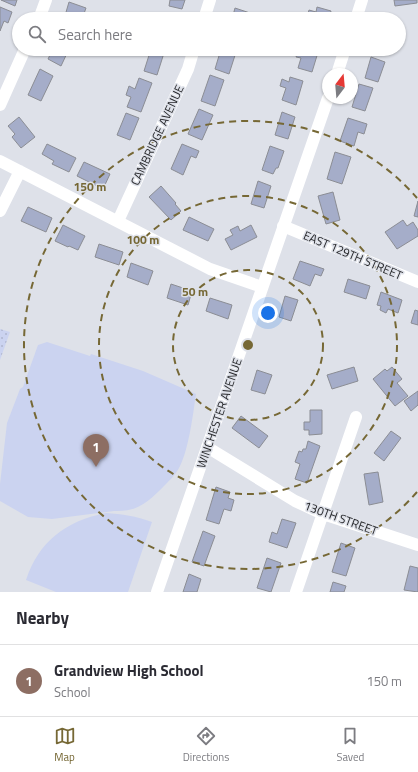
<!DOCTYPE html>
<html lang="en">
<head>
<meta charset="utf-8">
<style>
  body { margin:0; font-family:"Titillium Web",sans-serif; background:#f2f2f3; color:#2b2b33 }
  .compass { position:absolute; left:322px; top:68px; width:36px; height:36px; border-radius:50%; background:#fff; box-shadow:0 1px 3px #0004; rotate:16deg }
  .you { position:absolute; left:268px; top:313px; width:14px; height:14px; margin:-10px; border:3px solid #fff; border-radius:50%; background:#1a73e8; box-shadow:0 0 0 6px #1a73e833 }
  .badge { display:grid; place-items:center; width:26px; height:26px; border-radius:50%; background:#766835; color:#fff; font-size:13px; font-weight:700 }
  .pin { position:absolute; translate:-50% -33px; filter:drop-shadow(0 1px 2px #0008) }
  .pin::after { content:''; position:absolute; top:21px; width:14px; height:12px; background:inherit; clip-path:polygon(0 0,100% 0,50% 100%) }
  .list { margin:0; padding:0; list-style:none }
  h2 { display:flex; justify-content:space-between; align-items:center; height:52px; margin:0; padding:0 16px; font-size:17px }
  h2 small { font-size:13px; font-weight:400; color:#7c7c81 }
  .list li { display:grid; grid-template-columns:26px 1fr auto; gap:12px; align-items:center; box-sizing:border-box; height:72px; padding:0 16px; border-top:1px solid #e1e1e2 }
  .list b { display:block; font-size:15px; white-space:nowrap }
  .list p { margin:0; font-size:13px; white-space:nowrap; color:#7c7c81 }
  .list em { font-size:13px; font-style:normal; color:#7c7c81 }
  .icon { flex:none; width:22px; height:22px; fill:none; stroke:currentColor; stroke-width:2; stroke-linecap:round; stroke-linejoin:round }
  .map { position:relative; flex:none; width:418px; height:592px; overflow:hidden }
  .search { position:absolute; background:#fff; box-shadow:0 1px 3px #0004; left:12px; right:12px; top:12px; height:44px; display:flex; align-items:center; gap:10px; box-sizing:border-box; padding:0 14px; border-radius:22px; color:#7c7c81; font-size:15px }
  .sheet { height:124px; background:#fff }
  nav { display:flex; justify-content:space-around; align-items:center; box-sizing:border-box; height:56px; border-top:1px solid #e1e1e2; background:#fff; font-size:11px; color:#7c7c81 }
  nav a { display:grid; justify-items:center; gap:2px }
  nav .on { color:#766835 }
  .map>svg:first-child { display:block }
  .grass { fill:url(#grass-dots) }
  .pitch { fill:#cbd3f0 }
  .building { fill:#a5adc9; stroke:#8b8d94 }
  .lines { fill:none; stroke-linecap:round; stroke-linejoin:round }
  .minor { stroke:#fff; stroke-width:12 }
  .ring { fill:none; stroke:#766835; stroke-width:2; stroke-dasharray:7 5 }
  .labels { text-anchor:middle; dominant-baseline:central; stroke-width:3; stroke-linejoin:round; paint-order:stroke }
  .street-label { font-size:12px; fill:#26272a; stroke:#dee1e9 }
  .centre { fill:#766835; stroke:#dee1e9; stroke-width:2 }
  .ring-label { font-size:12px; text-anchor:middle; font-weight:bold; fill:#766835; stroke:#dee1e9; stroke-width:3; stroke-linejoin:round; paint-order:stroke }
</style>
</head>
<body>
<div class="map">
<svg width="418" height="592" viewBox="0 0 418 592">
  <defs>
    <pattern id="grass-dots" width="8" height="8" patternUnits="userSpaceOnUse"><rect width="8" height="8" fill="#cbd3f0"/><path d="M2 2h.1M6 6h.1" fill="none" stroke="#aeb5ce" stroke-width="1.8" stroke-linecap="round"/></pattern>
  </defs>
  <rect width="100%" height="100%" fill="#dee1e9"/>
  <path class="grass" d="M0 329 10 332 0 360Z"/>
  <path class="pitch" d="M47 342 90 356 91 354 143 371 196 394C193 414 189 448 180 466 177 473 170 480 164 486 148 502 138 512 114 511L52 519 28 517 0 501V484L7 423 20 389 23 387 38 345Z
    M106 513C122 514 136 516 152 522L128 592H56L26 580C39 541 66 521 106 513Z"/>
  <path class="building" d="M1 0H17L15 6Z
    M170 0H185L182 9 169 6Z
    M394 0H417V3L395 6Z
    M69 2 86 8 82 19H64Z
    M0 7 12 12 8 23 4 21 0 31Z
    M317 7 331 11 329 19H313L307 17 309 10 316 12Z
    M235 8 250 13 248 19H232Z
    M166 14 180 19H165Z
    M53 49H69L61 66 48 59Z
    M151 49 164 53 157 75 144 71Z
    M221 49H237L229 74 215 69Z
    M299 49H319L312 72 298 68 301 58 296 57Z
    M371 57 385 62 378 82 365 78Z
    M40 69 53 76 41 101 28 95Z
    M210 75 224 80 215 106 201 101Z
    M290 77 303 81 296 105 282 100 286 88 280 86 282 79 289 82Z
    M139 78 152 83 141 112 127 107 131 97 126 95 129 86 135 89Z
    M359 84 373 88 365 111 352 107Z
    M199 109 213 115 202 140 188 134Z
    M282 112 295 117 288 139 275 135Z
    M126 113 139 118 130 140 117 135Z
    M19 117 35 137 21 148 12 137 15 134 8 126Z
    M348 118 367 124 364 134 358 132 354 146 340 141Z
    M47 144 76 158 69 172 52 164 54 161 42 154Z
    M182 144 199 151 196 158 191 156 183 175 171 169Z
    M270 146 284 151 278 168H276L273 174 262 170Z
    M335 152 351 157 342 184 327 179Z
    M84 162 110 174 103 189 77 176Z
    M258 181 271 186 264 208 251 204Z
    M161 186 176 203 175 204 181 211 171 220 149 197Z
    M333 192 340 220 326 224 318 196Z
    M418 201V217L414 216Z
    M28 207 52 218 46 232 21 221Z
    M189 217 214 229 208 241 183 230Z
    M403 220 407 226 413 222 418 230V236L397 249 385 232Z
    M63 225 85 236 78 250 69 246 68 247 55 241Z
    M251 225 257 237 231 250 225 239 233 235 230 230 238 226 240 231Z
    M99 244 123 252 119 265 95 257Z
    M300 261 324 269 321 276 315 274 310 286 293 279Z
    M131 263 153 271 148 285 127 277Z
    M348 279 370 286 366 299 344 292Z
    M171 284 192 291 188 305 167 298Z
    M381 292 402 300 398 313 388 309 386 313 380 310 381 306 377 305Z
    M285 296 298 300 291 321 279 317Z
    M210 298 232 305 228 319 206 311Z
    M415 310 418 311V325L411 323Z
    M354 367 358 381 332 389 327 375Z
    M392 367 402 379 397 383 408 396 395 406 373 379 385 369 387 371Z
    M257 370 272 375 265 394 251 390Z
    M418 391V405L411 411 404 401Z
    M310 410H322V434L309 435V430H304V422H310Z
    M241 416 268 436 259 448 232 428Z
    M391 431 401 438 384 461 374 453Z
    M308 441 320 446 307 483 295 479 300 464 295 462 299 451 302 452 303 449H306Z
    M378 472 383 502 369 505 364 474Z
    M216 487 230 492 228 498 234 500 231 511 224 509 219 524 206 520Z
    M282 519 296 523 287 548 269 542 272 532 277 534Z
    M203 531 215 536 204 566 192 562Z
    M341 543 355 548 346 576 332 572Z
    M267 558 281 563 271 592 257 588Z
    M410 566 418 568V592L404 590Z
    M189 574 201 579 197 592H183Z
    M333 582 346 586 344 592H330Z"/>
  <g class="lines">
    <path class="minor" d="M39 19 46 0
      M204 19 210 0
      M356 19 362 0
      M337 74 345 49
      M0 105 25 49
      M0 161 210 269 262 287
      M0 211 20 171
      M118 221 188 69 194 49
      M283 226 418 282
      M207 447 295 501 323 514 418 545
      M157 592 328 98
      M296 592 356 417"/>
  </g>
  <g class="ring">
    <circle cx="248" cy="345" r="75"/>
    <circle cx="248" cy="345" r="149"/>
    <path d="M417 492A224 224 0 1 1 417 198"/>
  </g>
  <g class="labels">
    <g class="street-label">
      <text transform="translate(157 135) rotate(-65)">CAMBRIDGE AVENUE</text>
      <text transform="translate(353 255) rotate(23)">EAST 129TH STREET</text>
      <text transform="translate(219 413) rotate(-71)">WINCHESTER AVENUE</text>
      <text transform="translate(341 518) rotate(20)">130TH STREET</text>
    </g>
  </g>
  <circle cx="248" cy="345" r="6" class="centre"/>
  <g class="ring-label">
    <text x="90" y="191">150 m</text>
    <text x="143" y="244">100 m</text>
    <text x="195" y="296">50 m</text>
  </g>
</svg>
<svg class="compass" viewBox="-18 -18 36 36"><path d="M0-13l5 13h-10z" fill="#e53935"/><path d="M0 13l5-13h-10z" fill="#7c7c81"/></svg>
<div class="you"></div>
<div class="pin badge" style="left:96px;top:467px;background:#8d6e63">1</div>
<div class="search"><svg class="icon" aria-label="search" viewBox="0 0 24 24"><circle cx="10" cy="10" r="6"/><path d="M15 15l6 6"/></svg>Search here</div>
</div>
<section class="sheet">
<h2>Nearby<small></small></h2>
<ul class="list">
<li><span class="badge" style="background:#8d6e63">1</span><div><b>Grandview High School</b><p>School</p></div><em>150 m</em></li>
</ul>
</section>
<nav>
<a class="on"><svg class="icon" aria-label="map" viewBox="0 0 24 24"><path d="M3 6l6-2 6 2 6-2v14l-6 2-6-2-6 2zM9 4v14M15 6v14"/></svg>Map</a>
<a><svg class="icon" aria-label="directions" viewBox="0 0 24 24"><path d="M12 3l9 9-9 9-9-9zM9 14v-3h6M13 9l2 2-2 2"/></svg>Directions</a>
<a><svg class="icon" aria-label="saved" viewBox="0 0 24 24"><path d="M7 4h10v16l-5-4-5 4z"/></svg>Saved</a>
</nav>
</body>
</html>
